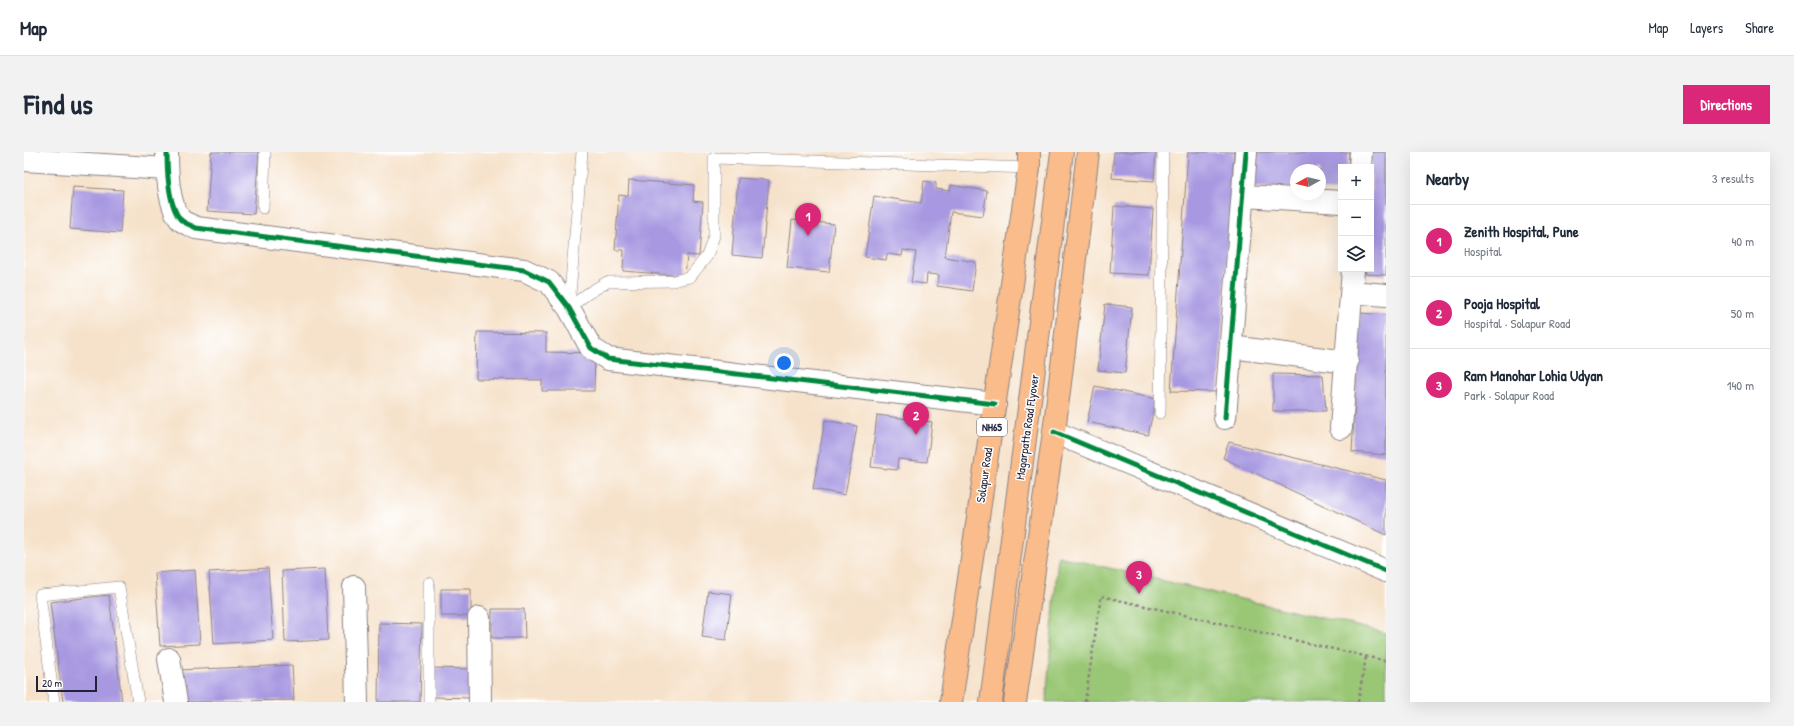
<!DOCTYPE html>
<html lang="en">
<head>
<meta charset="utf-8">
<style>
  body { margin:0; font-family:"Patrick Hand",sans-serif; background:#f2f2f3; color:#1f2937 }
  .controls { position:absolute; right:12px; top:12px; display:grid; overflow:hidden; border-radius:0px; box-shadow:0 4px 16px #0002 }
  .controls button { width:36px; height:36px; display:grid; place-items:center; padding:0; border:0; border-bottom:1px solid #e0e1e3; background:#fff; color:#1f2937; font:20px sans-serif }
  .compass { position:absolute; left:1266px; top:12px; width:36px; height:36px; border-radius:50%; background:#fff; box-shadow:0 4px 16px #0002; rotate:262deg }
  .scale { position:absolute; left:12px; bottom:10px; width:61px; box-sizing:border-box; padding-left:4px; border:2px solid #22223b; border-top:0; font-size:11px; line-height:14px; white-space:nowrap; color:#22223b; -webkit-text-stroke:3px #fff; paint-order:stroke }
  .you { position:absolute; left:760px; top:211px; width:14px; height:14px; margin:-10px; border:3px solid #fff; border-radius:50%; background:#1a73e8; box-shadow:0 0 0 6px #1a73e833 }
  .badge { display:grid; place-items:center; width:26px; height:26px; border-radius:50%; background:#db2777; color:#fff; font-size:13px; font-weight:700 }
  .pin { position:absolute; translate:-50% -33px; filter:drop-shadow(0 1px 2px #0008) }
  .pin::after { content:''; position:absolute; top:21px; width:14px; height:12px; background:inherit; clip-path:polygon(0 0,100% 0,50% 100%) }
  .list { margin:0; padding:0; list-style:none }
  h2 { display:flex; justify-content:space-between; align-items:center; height:52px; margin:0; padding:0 16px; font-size:17px }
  h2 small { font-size:13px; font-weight:400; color:#747a83 }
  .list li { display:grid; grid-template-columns:26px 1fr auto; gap:12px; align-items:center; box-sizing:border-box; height:72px; padding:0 16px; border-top:1px solid #e0e1e3 }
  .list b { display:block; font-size:15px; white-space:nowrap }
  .list p { margin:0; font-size:13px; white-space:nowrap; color:#747a83 }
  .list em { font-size:13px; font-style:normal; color:#747a83 }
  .icon { flex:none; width:22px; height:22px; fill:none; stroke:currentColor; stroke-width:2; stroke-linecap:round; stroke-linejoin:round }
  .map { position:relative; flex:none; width:1362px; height:550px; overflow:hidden; border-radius:0px }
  header { display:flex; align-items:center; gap:24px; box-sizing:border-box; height:56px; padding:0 20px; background:#fff; border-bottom:1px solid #e0e1e3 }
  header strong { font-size:19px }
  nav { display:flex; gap:22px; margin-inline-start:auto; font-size:14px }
  .intro { display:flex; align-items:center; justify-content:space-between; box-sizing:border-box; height:96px; padding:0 24px }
  h1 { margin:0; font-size:28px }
  .button { padding:10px 18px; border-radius:0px; background:#db2777; color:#fff; font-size:14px; font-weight:700 }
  main { display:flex; gap:24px; padding:0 24px }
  aside { flex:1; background:#fff; border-radius:0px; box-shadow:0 4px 16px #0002 }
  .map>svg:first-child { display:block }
  .green { fill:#9ac774; stroke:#5e7458 }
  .building { fill:#a798e1 }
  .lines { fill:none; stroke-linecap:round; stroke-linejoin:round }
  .lane-casing { stroke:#8c8282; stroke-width:12 }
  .street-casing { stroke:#8c8282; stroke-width:24 }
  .highway-casing { stroke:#8c8282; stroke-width:24 }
  .path { stroke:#8c8282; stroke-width:2.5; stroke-dasharray:3 3; stroke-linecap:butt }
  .lane { stroke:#fff; stroke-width:11 }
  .street { stroke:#fff; stroke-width:22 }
  .highway { stroke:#f9bc8a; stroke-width:22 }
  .cycleway-casing { stroke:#fff; stroke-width:8 }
  .cycleway { stroke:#00873e; stroke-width:5 }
  .labels { text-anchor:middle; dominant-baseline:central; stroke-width:3; stroke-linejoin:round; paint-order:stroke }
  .shield { fill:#fff; stroke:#646476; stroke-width:1 }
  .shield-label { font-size:11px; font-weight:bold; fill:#22223b }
  .street-label { font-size:12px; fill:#22223b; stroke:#fff }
</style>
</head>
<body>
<header>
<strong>Map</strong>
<nav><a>Map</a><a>Layers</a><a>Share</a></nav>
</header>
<div class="intro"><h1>Find us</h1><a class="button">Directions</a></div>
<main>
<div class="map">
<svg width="1362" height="550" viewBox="0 0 1362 550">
  <rect width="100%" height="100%" fill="#fff"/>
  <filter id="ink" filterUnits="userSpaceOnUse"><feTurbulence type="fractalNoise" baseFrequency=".025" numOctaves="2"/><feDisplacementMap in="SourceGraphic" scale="8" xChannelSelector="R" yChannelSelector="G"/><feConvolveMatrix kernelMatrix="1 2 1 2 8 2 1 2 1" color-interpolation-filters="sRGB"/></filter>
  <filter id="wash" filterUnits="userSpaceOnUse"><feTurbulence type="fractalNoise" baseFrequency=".012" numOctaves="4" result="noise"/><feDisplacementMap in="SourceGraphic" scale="16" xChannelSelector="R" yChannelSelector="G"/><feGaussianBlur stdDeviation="0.9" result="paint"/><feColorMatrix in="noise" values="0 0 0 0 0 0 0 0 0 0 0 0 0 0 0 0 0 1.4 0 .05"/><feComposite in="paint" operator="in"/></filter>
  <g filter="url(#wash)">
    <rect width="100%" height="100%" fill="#f6e2ca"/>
    <path class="green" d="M1034 404 1362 481V550H1022Z"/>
    <g id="blocks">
      <path class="building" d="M187 0H235L230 62 183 59Z
        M1090 0H1132L1130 29 1088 26Z
        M1164 0H1210L1194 240 1147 239Z
        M1233 0H1325L1324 15H1317V39L1296 38V18H1272V37L1230 35Z
        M1347 0H1362V123L1341 122 1342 117H1347Z
        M714 26 745 28 738 106 708 103Z
        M605 28 670 33 669 49 679 50 675 104 663 103 661 124 599 119 600 98H591L595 43 604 44Z
        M900 29 912 31V37L926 39 927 33 963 39 959 64 927 60 921 105 952 110 948 139 913 134 915 123 903 122 902 132 887 130 892 100 879 98 878 104 863 102 862 108 841 105 850 44 897 51Z
        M49 35 99 38 96 81 46 77Z
        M1090 54 1129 57 1125 123 1086 121Z
        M768 68 810 72 805 120 763 116Z
        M1081 152 1108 155 1101 221 1074 218Z
        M1336 161 1362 163V303L1328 300Z
        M453 180 522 181V200L571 201 570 239H518V228L452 227Z
        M1249 222 1299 223 1302 259H1249Z
        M1071 234 1132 247 1124 283 1063 270Z
        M853 263 908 270 903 310 874 307 873 318 847 315Z
        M801 268 833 274 821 343 789 337Z
        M1205 290 1362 328V383L1199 306Z
        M244 416 249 488 190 492 185 420Z
        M301 417 304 488 261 490 258 419Z
        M171 418 176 492 136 494 131 421Z
        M417 437H447V464H417Z
        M684 439 708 442 702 488 678 485Z
        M85 443 98 550H39L26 450Z
        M468 457H500L501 486H468Z
        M355 471 398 472 396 550H354Z
        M268 513 270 548 156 550 155 518Z
        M408 516 448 517V546L408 545Z"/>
    </g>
  </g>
  <g filter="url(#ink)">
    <use href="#blocks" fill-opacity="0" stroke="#8c8282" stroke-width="1"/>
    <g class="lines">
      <g class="lane-casing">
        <path id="lane" d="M239 56 241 0
          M545 154 558 0
          M545 156 563 142 583 130 649 129 666 125 683 104 690 84V6L1005 16
          M1136 261 1139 0
          M30 550 16 443 95 435 114 550
          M405 550V431"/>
      </g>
      <g class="street-casing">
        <path id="street" d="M143 0C143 18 144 52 156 67 159 71 167 73 172 76L500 118 525 130 545 156 567 196 584 207 971 252
          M0 8 143 17
          M1336 15 1337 0
          M1220 44 1317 50
          M1328 140 1362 143
          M1207 195 1323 210
          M1201 266 1222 0
          M1317 276 1329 117
          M1030 280 1362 419
          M330 435 333 550
          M455 466 456 550
          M145 507 152 550"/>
      </g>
      <g class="highway-casing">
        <path id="highway" d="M927 550 1005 16V0
          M967 550 1038 0
          M991 550 1030 280 1064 0"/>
      </g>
      <path class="path" d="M1061 550 1077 444 1362 509
        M1334 550 1342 505"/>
      <use href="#lane" class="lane"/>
      <use href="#street" class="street"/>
      <use href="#highway" class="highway"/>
      <g class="cycleway-casing">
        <path id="cycleway" d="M143 0C143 18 144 52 156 67 159 71 167 73 172 76L500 118 525 130 545 156 567 196 584 207 971 252
          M1201 266 1222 0
          M1030 280 1362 419"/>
      </g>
      <use href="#cycleway" class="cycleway"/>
    </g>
  </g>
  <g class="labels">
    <rect class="shield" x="953" y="266" width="30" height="18" rx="3"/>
    <g class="shield-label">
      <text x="968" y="275">NH65</text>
    </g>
    <g class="street-label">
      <text transform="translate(1003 275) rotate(-82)">Magarpatta Road Flyover</text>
      <text transform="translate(960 323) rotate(-82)">Solapur Road</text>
    </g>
  </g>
</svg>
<div class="controls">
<button>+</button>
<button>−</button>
<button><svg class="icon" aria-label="layers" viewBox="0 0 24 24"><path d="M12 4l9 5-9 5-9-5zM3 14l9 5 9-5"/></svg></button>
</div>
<svg class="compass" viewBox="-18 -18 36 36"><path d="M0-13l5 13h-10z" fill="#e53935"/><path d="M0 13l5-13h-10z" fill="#747a83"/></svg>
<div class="scale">20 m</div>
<div class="you"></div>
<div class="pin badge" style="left:784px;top:84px">1</div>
<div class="pin badge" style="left:892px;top:283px">2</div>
<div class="pin badge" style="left:1115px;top:442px">3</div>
</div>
<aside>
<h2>Nearby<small>3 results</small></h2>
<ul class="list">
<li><span class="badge">1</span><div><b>Zenith Hospital, Pune</b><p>Hospital</p></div><em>40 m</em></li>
<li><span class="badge">2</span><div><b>Pooja Hospital</b><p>Hospital · Solapur Road</p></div><em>50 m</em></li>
<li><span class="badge">3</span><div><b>Ram Manohar Lohia Udyan</b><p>Park · Solapur Road</p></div><em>140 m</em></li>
</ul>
</aside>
</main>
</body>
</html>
